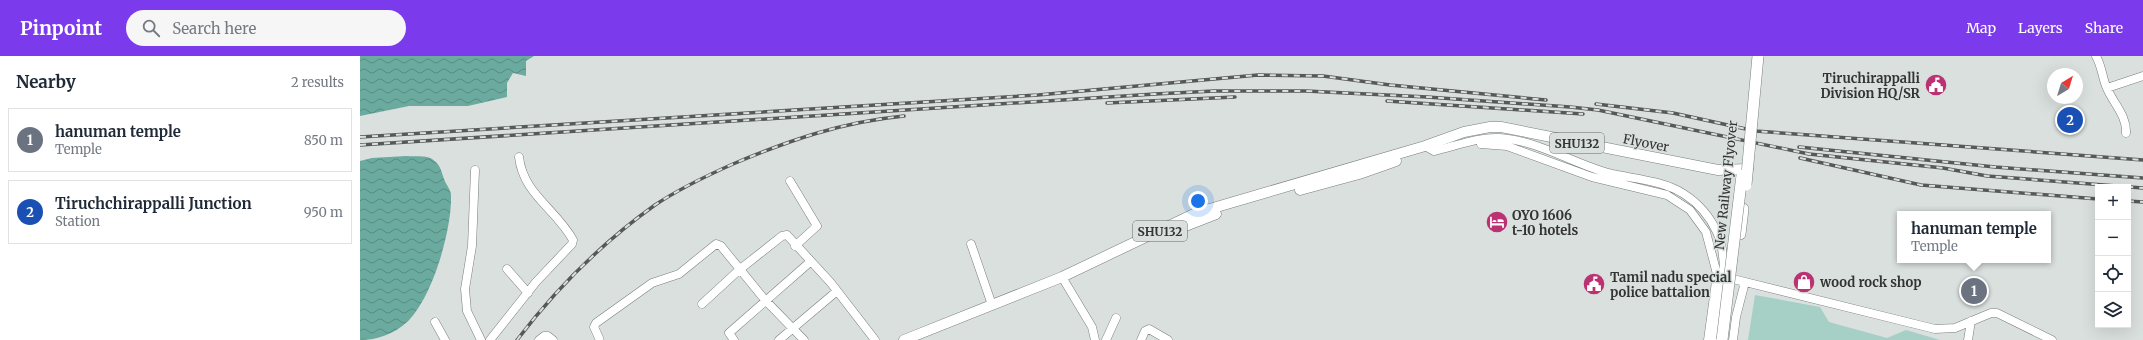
<!DOCTYPE html>
<html lang="en">
<head>
<meta charset="utf-8">
<style>
  body { margin:0; font-family:Merriweather,serif; background:#f6f6f7; color:#1f2937 }
  .controls { position:absolute; right:12px; bottom:12px; display:grid; overflow:hidden; border-radius:0px; box-shadow:0 4px 16px #0002 }
  .controls button { width:36px; height:36px; display:grid; place-items:center; padding:0; border:0; border-bottom:1px solid #e0e1e3; background:#fff; color:#1f2937; font:20px sans-serif }
  .compass { position:absolute; left:1687px; top:12px; width:36px; height:36px; border-radius:50%; background:#fff; box-shadow:0 4px 16px #0002; rotate:38deg }
  .you { position:absolute; left:838px; top:145px; width:14px; height:14px; margin:-10px; border:3px solid #fff; border-radius:50%; background:#1a73e8; box-shadow:0 0 0 6px #1a73e833 }
  .badge { display:grid; place-items:center; width:26px; height:26px; border-radius:50%; background:#7c3aed; color:#fff; font-size:13px; font-weight:700 }
  .pin { position:absolute; translate:-50% -50%; border:2px solid #fff; box-shadow:0 1px 4px #0006 }
  .popup { position:absolute; left:1537px; top:155px; width:154px; height:52px; box-sizing:border-box; display:grid; place-content:center; border-radius:0px; background:#fff; filter:drop-shadow(0 1px 3px #0005); font-size:13px; white-space:nowrap; color:#747a83 }
  .popup b { font-size:15px; color:#1f2937 }
  .popup::after { content:''; position:absolute; left:50%; top:100%; margin-left:-8px; border:8px solid transparent; border-top-color:#fff }
  .list { margin:0; padding:0; list-style:none }
  h2 { display:flex; justify-content:space-between; align-items:center; height:52px; margin:0; padding:0 16px; font-size:17px }
  h2 small { font-size:13px; font-weight:400; color:#747a83 }
  .list li { display:grid; grid-template-columns:26px 1fr auto; gap:12px; align-items:center; box-sizing:border-box; height:64px; margin:0 8px 8px; padding:0 8px; border:1px solid #e0e1e3; border-radius:0px }
  .list b { display:block; font-size:15px; white-space:nowrap }
  .list p { margin:0; font-size:13px; white-space:nowrap; color:#747a83 }
  .list em { font-size:13px; font-style:normal; color:#747a83 }
  .icon { flex:none; width:22px; height:22px; fill:none; stroke:currentColor; stroke-width:2; stroke-linecap:round; stroke-linejoin:round }
  .map { position:relative; flex:none; width:1783px; height:284px; overflow:hidden }
  header { display:flex; align-items:center; gap:24px; box-sizing:border-box; height:56px; padding:0 20px; background:#7c3aed; color:#fff }
  header strong { font-size:19px }
  nav { display:flex; gap:22px; margin-inline-start:auto; font-size:14px }
  .search { width:280px; height:36px; background:#f6f6f7; display:flex; align-items:center; gap:10px; box-sizing:border-box; padding:0 14px; border-radius:22px; color:#747a83; font-size:15px }
  main { display:flex }
  aside { flex:1; background:#fff }
  .map>svg:first-child { display:block }
  .park { fill:#a6cfc6 }
  .water { fill:url(#water-waves) }
  .lines { fill:none; stroke-linecap:round; stroke-linejoin:round }
  .minor-casing { stroke:#797e7d; stroke-width:9 }
  .major-casing { stroke:#797e7d; stroke-width:11 }
  .highway-casing { stroke:#797e7d; stroke-width:12 }
  .minor { stroke:#fff; stroke-width:8 }
  .major { stroke:#fff; stroke-width:10 }
  .highway { stroke:#fff; stroke-width:11 }
  .rail-casing { stroke:#575958; stroke-width:3.5 }
  .rail { stroke:#dae0de; stroke-width:2; stroke-dasharray:6; stroke-linecap:butt }
  .highway-bridge-casing { stroke:#797e7d; stroke-width:12; stroke-linecap:butt }
  .highway-bridge { stroke:#fff; stroke-width:11 }
  .labels { text-anchor:middle; dominant-baseline:central; stroke-width:3; stroke-linejoin:round; paint-order:stroke }
  .shield { fill:#dae0de; stroke:#656867; stroke-width:1 }
  .shield-label { font-size:12px; font-weight:bold; fill:#333534 }
  .poi-label { font-size:13px; font-weight:bold; fill:#333534; stroke:#dae0de; text-anchor:start }
  .street-label { font-size:13px; fill:#333534; stroke:#dae0de }
</style>
</head>
<body>
<header>
<strong>Pinpoint</strong>
<div class="search"><svg class="icon" aria-label="search" viewBox="0 0 24 24"><circle cx="10" cy="10" r="6"/><path d="M15 15l6 6"/></svg>Search here</div>
<nav><a>Map</a><a>Layers</a><a>Share</a></nav>
</header>
<main>
<aside>
<h2>Nearby<small>2 results</small></h2>
<ul class="list">
<li><span class="badge" style="background:#6b7280">1</span><div><b>hanuman temple</b><p>Temple</p></div><em>850 m</em></li>
<li><span class="badge" style="background:#1a4fb4">2</span><div><b>Tiruchchirappalli Junction</b><p>Station</p></div><em>950 m</em></li>
</ul>
</aside>
<div class="map">
<svg width="1783" height="284" viewBox="0 0 1783 284">
  <defs>
    <pattern id="water-waves" width="16" height="10" patternUnits="userSpaceOnUse"><rect width="16" height="10" fill="#6baa9e"/><path d="M0 5q4-4 8 0t8 0" fill="none" stroke="#598b82"/></pattern>
  </defs>
  <rect width="100%" height="100%" fill="#dae0de"/>
  <path class="park" d="M1395 239 1460 251 1469 266 1527 282 1546 274 1580 284H1388Z"/>
  <path class="water" d="M0 0H174L166 5V20L153 17 147 27V41L108 50H49L0 60Z
    M46 100C54 101 66 99 72 103 81 109 81 115 84 123 86 129 91 133 91 140 92 174 72 243 47 266 34 278 17 284 0 284V105L12 102Z"/>
  <g class="lines">
    <g class="minor-casing">
      <path id="minor" d="M1736 0C1742 11 1742 20 1746 30 1752 46 1767 59 1766 77
        M1747 32 1783 20
        M1121 88 1147 90 1232 121 1307 139 1330 154 1346 176 1357 218 1348 284
        M1065 90 1074 95C1096 90 1117 81 1139 82 1177 84 1212 107 1248 117 1273 123 1302 124 1324 138 1338 147 1350 161 1357 176 1371 209 1360 250 1355 284
        M115 114 112 190 105 233 107 255 121 284
        M430 125 457 170 435 190
        M611 188 632 249
        M147 213 168 237
        M702 221 732 271 735 284
        M1365 221 1575 273 1595 272 1631 257H1637L1692 284
        M342 248 379 214 422 180 427 179 471 227 515 284
        M75 266 85 284
        M239 282 234 271 236 267 292 227 319 218 356 188 361 190 405 244 444 284
        M130 284 176 226 212 188 213 184C196 153 163 138 159 101
        M179 284 184 280H188L193 284
        M374 284 369 277 450 206
        M419 284 477 235
        M746 284 756 262
        M781 284 785 275 789 273 808 284
        M1373 284 1376 261 1385 226
        M1608 284 1611 265"/>
    </g>
    <g class="major-casing">
      <path id="major" d="M940 134 999 118 1036 105
        M820 172 856 158
        M544 284 702 221 836 157 1065 90 1104 76 1130 71H1141L1358 114 1388 113"/>
    </g>
    <g class="highway-casing">
      <path id="highway" d="M1380 178 1383 153"/>
    </g>
    <use href="#minor" class="minor"/>
    <use href="#major" class="major"/>
    <use href="#highway" class="highway"/>
    <g class="rail-casing">
      <path id="rail" d="M1027 45 1223 58
        M747 47 875 41
        M1236 48 1313 57 1395 75 1783 104
        M0 81 678 39 898 19 963 20 1030 29 1186 44
        M0 89 795 38 854 35H946L1067 41 1210 51 1238 54 1449 98 1583 112 1627 120 1783 132
        M1439 91 1635 111 1783 122
        M1440 102 1561 129 1738 143
        M1768 145 1783 146
        M157 284C196 233 243 186 295 149 319 133 346 120 373 108 430 84 482 66 544 60"/>
    </g>
    <use href="#rail" class="rail"/>
    <g class="highway-bridge-casing">
      <path id="highway-bridge" d="M1386 129 1398 0
        M1362 284 1382 119"/>
    </g>
    <use href="#highway-bridge" class="highway-bridge"/>
  </g>
  <defs>
    <g id="civic-disc" transform="scale(1.15)"><circle r="9.5" fill="#ba3271" stroke="#dae0de"/><path d="M-.6-6.5H3V-4.5H.6V-3L4-1V1h2V6H-6V1h2V-1L-.6-3ZM-1.2 2.5V6h2.4V2.5Z" fill="#fff"/></g>
    <g id="hotel-disc" transform="scale(1.15)"><circle r="9.5" fill="#ba3271" stroke="#dae0de"/><path d="M-6-4.5h1.5V1H6V5H4.5V3h-9V5H-6ZM-4 0a1.8 1.8 0 1 1 3.6 0ZM.5 0V-2.5h3Q6-2.5 6 0Z" fill="#fff"/></g>
    <g id="shop-disc" transform="scale(1.15)"><circle r="9.5" fill="#ba3271" stroke="#dae0de"/><path d="M-5-2.5h2.3a2.7 3.5 0 0 1 5.4 0H5L5.5 6h-11ZM-1.5-2.5h3a1.5 2.3 0 0 0-3 0Z" fill="#fff"/></g>
  </defs>
  <g fill-rule="evenodd">
    <use href="#civic-disc" x="1576" y="29"/>
    <use href="#hotel-disc" x="1137" y="166"/>
    <use href="#shop-disc" x="1444" y="226"/>
    <use href="#civic-disc" x="1234" y="228"/>
  </g>
  <g class="labels">
    <g class="shield">
      <rect x="1190" y="77" width="54" height="20" rx="3"/>
      <rect x="773" y="165" width="54" height="20" rx="3"/>
    </g>
    <g class="shield-label">
      <text x="1217" y="87">SHU132</text>
      <text x="800" y="175">SHU132</text>
    </g>
    <g class="poi-label">
      <text x="1560" y="22" text-anchor="end">Tiruchirappalli<tspan x="1560" dy="15">Division HQ/SR</tspan></text>
      <text x="1152" y="159">OYO 1606<tspan x="1152" dy="15">t-10 hotels</tspan></text>
      <text x="1250" y="221">Tamil nadu special<tspan x="1250" dy="15">police battalion</tspan></text>
      <text x="1460" y="226">wood rock shop</text>
    </g>
    <g class="street-label">
      <text transform="translate(1286 87) rotate(11)">Flyover</text>
      <text transform="translate(1366 129) rotate(-84)">New Railway Flyover</text>
    </g>
  </g>
</svg>
<div class="controls">
<button>+</button>
<button>−</button>
<button><svg class="icon" aria-label="locate" viewBox="0 0 24 24"><circle cx="12" cy="12" r="6"/><path d="M12 2v4M12 18v4M2 12h4M18 12h4"/></svg></button>
<button><svg class="icon" aria-label="layers" viewBox="0 0 24 24"><path d="M12 4l9 5-9 5-9-5zM3 14l9 5 9-5"/></svg></button>
</div>
<svg class="compass" viewBox="-18 -18 36 36"><path d="M0-13l5 13h-10z" fill="#e53935"/><path d="M0 13l5-13h-10z" fill="#747a83"/></svg>
<div class="you"></div>
<div class="pin badge" style="left:1614px;top:235px;background:#6b7280">1</div>
<div class="popup"><b>hanuman temple</b>Temple</div>
<div class="pin badge" style="left:1710px;top:64px;background:#1a4fb4">2</div>
</div>
</main>
</body>
</html>
